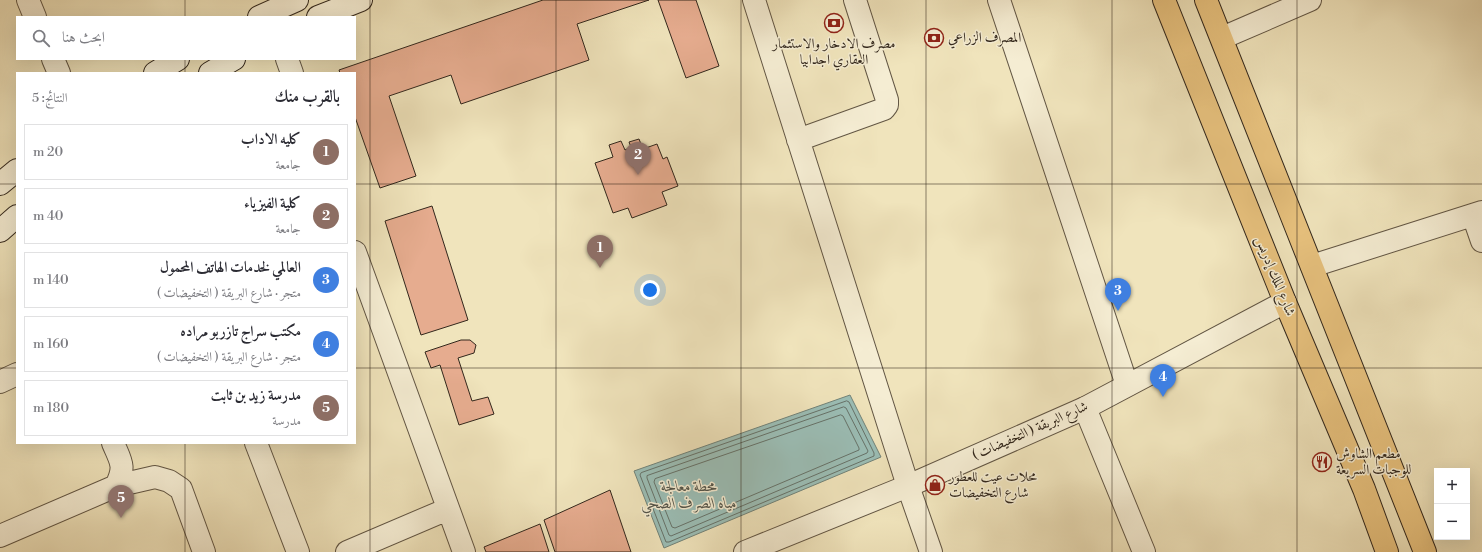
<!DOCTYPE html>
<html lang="ar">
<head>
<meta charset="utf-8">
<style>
  body { margin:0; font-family:"Libre Bodoni",Amiri,serif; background:#f2f2f3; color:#2b2b33; direction:rtl }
  .controls { position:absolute; right:12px; bottom:12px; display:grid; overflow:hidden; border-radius:0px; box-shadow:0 4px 16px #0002 }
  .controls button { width:36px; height:36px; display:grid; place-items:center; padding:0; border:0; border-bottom:1px solid #e1e1e2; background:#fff; color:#2b2b33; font:20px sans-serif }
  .you { position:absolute; left:650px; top:290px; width:14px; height:14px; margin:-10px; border:3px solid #fff; border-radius:50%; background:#1a73e8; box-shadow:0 0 0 6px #1a73e833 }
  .badge { display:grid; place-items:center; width:26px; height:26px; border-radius:50%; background:#7c3aed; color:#fff; font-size:13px; font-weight:700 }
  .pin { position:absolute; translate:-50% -33px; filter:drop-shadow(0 1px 2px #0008) }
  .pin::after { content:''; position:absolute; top:21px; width:14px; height:12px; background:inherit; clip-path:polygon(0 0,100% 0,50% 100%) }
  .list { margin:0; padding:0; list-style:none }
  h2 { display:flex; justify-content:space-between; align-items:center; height:52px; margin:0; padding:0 16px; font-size:17px }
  h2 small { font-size:13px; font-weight:400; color:#7c7c81 }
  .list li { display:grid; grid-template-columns:26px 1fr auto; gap:12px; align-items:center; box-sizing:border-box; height:56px; margin:0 8px 8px; padding:0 8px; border:1px solid #e1e1e2; border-radius:0px }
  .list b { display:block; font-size:15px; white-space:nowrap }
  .list p { margin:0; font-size:13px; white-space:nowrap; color:#7c7c81 }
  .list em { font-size:13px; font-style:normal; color:#7c7c81 }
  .icon { flex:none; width:22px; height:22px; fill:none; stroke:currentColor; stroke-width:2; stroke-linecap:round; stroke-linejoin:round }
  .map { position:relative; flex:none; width:1482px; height:552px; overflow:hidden; direction:ltr }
  .search { position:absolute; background:#fff; box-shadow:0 4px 16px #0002; left:16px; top:16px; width:340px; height:44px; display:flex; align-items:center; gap:10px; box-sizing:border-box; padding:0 14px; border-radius:0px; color:#7c7c81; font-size:15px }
  .panel { position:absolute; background:#fff; box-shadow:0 4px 16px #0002; left:16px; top:72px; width:340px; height:372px; border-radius:0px; direction:rtl }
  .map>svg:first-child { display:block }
  .water { fill:#9bbeb6; stroke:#718278 }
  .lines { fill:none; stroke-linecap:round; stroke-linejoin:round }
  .shore { stroke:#667269; stroke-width:1 }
  .building { fill:#e6ac8f; stroke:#32271c }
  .minor-casing { stroke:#625644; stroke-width:24 }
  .tertiary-casing { stroke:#625644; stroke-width:24 }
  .secondary-casing { stroke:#32271c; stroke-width:24 }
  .trunk-casing { stroke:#32271c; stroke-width:24 }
  .minor { stroke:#f5edd3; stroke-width:22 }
  .tertiary { stroke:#f5edd3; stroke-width:22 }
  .secondary { stroke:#f5edd3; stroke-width:22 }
  .trunk { stroke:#e8c27e; stroke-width:22 }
  .grid { fill:none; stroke:#32271c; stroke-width:1; stroke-opacity:0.55 }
  .labels { text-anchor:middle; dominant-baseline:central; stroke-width:3; stroke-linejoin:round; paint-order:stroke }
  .poi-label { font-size:14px; fill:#32271c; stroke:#f5edd3; text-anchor:start }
  .street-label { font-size:14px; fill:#32271c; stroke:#f5edd3 }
  .water-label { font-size:15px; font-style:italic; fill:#52544a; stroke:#f5edd3 }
</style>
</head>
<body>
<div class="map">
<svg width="1482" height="552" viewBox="0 0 1482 552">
  <rect width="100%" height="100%" fill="#f0e4bc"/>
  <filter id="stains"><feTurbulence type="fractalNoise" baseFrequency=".005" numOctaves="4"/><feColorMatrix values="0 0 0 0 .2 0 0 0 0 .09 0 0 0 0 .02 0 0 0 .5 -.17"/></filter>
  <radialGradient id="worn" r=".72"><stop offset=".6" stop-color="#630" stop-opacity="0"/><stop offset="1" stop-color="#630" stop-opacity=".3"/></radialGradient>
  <path class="water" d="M850 395 881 457 664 548 634 471Z"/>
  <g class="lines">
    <path class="shore" d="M847 401 849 402 874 453V456L669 542H666L640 475 641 473Z
      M844 407 846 408 868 451 867 453 671 536 669 535 647 478V476Z
      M841 415 843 416 859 448V450L675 528 672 527 654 482 655 479Z"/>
  </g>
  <path class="building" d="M543 0H649L577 24 589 60 461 104 451 75 389 96 416 176 380 188 355 117V73H340L339 70Z
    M658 0H696L719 66 686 78Z
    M639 139 643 149 657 144 663 159 667 157 678 186 662 192 667 205 632 218 628 208 613 213 595 163 613 157 609 145 621 141 625 150 631 147 629 142Z
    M432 206 468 320 421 335 385 221Z
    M461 340H470L476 345 474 353 458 358 472 401 488 397 494 414 459 425 440 365 431 368 425 352Z
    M610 490 631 552H555L544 520Z
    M540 524 549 552H486L484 547Z"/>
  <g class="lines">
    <g class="minor-casing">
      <path id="minor" d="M28 0 35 17
        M754 0 908 486 931 552
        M999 0 1127 385
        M1222 38 1310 0
        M53 59 59 73
        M287 59 292 73
        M798 140 884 109 887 105V100L855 0
        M1473 215 1482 241
        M355 252 464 552
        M1312 266 1482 212
        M0 382 17 374
        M1085 408 1144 552
        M256 443 298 552
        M116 486 155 477 169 481 181 489 204 552
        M0 536 116 486C126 466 121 462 113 443
        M347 552 448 509"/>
    </g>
    <g class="tertiary-casing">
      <path id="tertiary" d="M745 552 908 486 1085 408 1285 302"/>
    </g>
    <g class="secondary-casing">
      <path id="secondary" d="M259 17 297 0
        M318 17 361 0
        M155 73 178 59
        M210 73 234 59
        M0 184 17 170
        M0 231 17 216"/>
    </g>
    <g class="trunk-casing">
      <path id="trunk" d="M1164 0 1285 302 1364 489 1387 552
        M1206 0 1425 552"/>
    </g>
    <use href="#minor" class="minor"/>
    <use href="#tertiary" class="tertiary"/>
    <use href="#secondary" class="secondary"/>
    <use href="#trunk" class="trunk"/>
  </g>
  <path class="grid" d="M185 0V17M370 0V552M556 0V552M741 0V552M926 0V552M1112 0V552M1297 0V552M185 59V73M0 184H17M355 184H1482M0 368H17M355 368H1482M185 443V552"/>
  <defs>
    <g id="bank-ring" transform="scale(1)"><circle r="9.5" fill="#f5edd3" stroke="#8f2418" stroke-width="1.5"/><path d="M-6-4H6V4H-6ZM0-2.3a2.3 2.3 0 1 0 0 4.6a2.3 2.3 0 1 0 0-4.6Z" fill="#8f2418"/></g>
    <g id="restaurant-ring" transform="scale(1)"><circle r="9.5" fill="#f5edd3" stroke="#8f2418" stroke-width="1.5"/><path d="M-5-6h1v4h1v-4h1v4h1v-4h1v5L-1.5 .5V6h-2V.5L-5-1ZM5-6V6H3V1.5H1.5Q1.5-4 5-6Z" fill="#8f2418"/></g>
    <g id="shop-ring" transform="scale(1)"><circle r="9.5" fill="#f5edd3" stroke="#8f2418" stroke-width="1.5"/><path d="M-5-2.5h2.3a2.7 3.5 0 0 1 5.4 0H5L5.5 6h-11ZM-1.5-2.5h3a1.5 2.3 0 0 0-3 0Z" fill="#8f2418"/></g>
  </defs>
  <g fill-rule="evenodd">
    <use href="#bank-ring" x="834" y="23"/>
    <use href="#bank-ring" x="934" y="38"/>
    <use href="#restaurant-ring" x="1322" y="462"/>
    <use href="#shop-ring" x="935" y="485"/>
  </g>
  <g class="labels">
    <g class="poi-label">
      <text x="948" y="38">المصرف الزراعي</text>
      <text x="834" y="44" text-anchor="middle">مصرف الادخار والاستثمار<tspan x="834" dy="16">العقاري اجدابيا</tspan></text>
      <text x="1336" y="454">مطعم الشاوش<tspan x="1336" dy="16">للوجبات السريعة</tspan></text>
      <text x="949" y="477">محلات عيت للعطور<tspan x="949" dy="16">شارع التخفيضات</tspan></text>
    </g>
    <g class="street-label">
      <text transform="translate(1275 276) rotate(68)">شارع الملك إدريس</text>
      <text transform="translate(1030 431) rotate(-24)">شارع البريقة ( التخفيضات )</text>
    </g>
    <g class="water-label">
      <text x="689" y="486">محطة معالجة<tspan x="689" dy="17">مياه الصرف الصحي</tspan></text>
    </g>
  </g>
  <rect width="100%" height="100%" filter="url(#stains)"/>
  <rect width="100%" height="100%" fill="url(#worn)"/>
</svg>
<div class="controls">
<button>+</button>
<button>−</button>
</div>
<div class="you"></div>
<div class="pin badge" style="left:600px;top:268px;background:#8d6e63">1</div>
<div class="pin badge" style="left:638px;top:175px;background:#8d6e63">2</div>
<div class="pin badge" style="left:1118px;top:311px;background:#3f7fe0">3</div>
<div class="pin badge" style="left:1163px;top:397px;background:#3f7fe0">4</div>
<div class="pin badge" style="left:121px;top:518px;background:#8d6e63">5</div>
<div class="search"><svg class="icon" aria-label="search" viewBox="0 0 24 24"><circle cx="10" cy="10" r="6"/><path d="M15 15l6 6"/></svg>ابحث هنا</div>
<section class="panel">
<h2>بالقرب منك<small>النتائج: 5</small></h2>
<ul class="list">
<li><span class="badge" style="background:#8d6e63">1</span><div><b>كليه الاداب</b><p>جامعة</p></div><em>20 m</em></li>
<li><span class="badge" style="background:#8d6e63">2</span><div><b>كلية الفيزياء</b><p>جامعة</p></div><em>40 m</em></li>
<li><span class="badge" style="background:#3f7fe0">3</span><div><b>العالمي لخدمات الهاتف المحمول</b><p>متجر · شارع البريقة ( التخفيضات )</p></div><em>140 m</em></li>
<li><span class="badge" style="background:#3f7fe0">4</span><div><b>مكتب سراج تازربو مراده</b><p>متجر · شارع البريقة ( التخفيضات )</p></div><em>160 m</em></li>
<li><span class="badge" style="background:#8d6e63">5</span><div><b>مدرسة زيد بن ثابت</b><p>مدرسة</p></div><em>180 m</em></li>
</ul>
</section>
</div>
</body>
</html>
